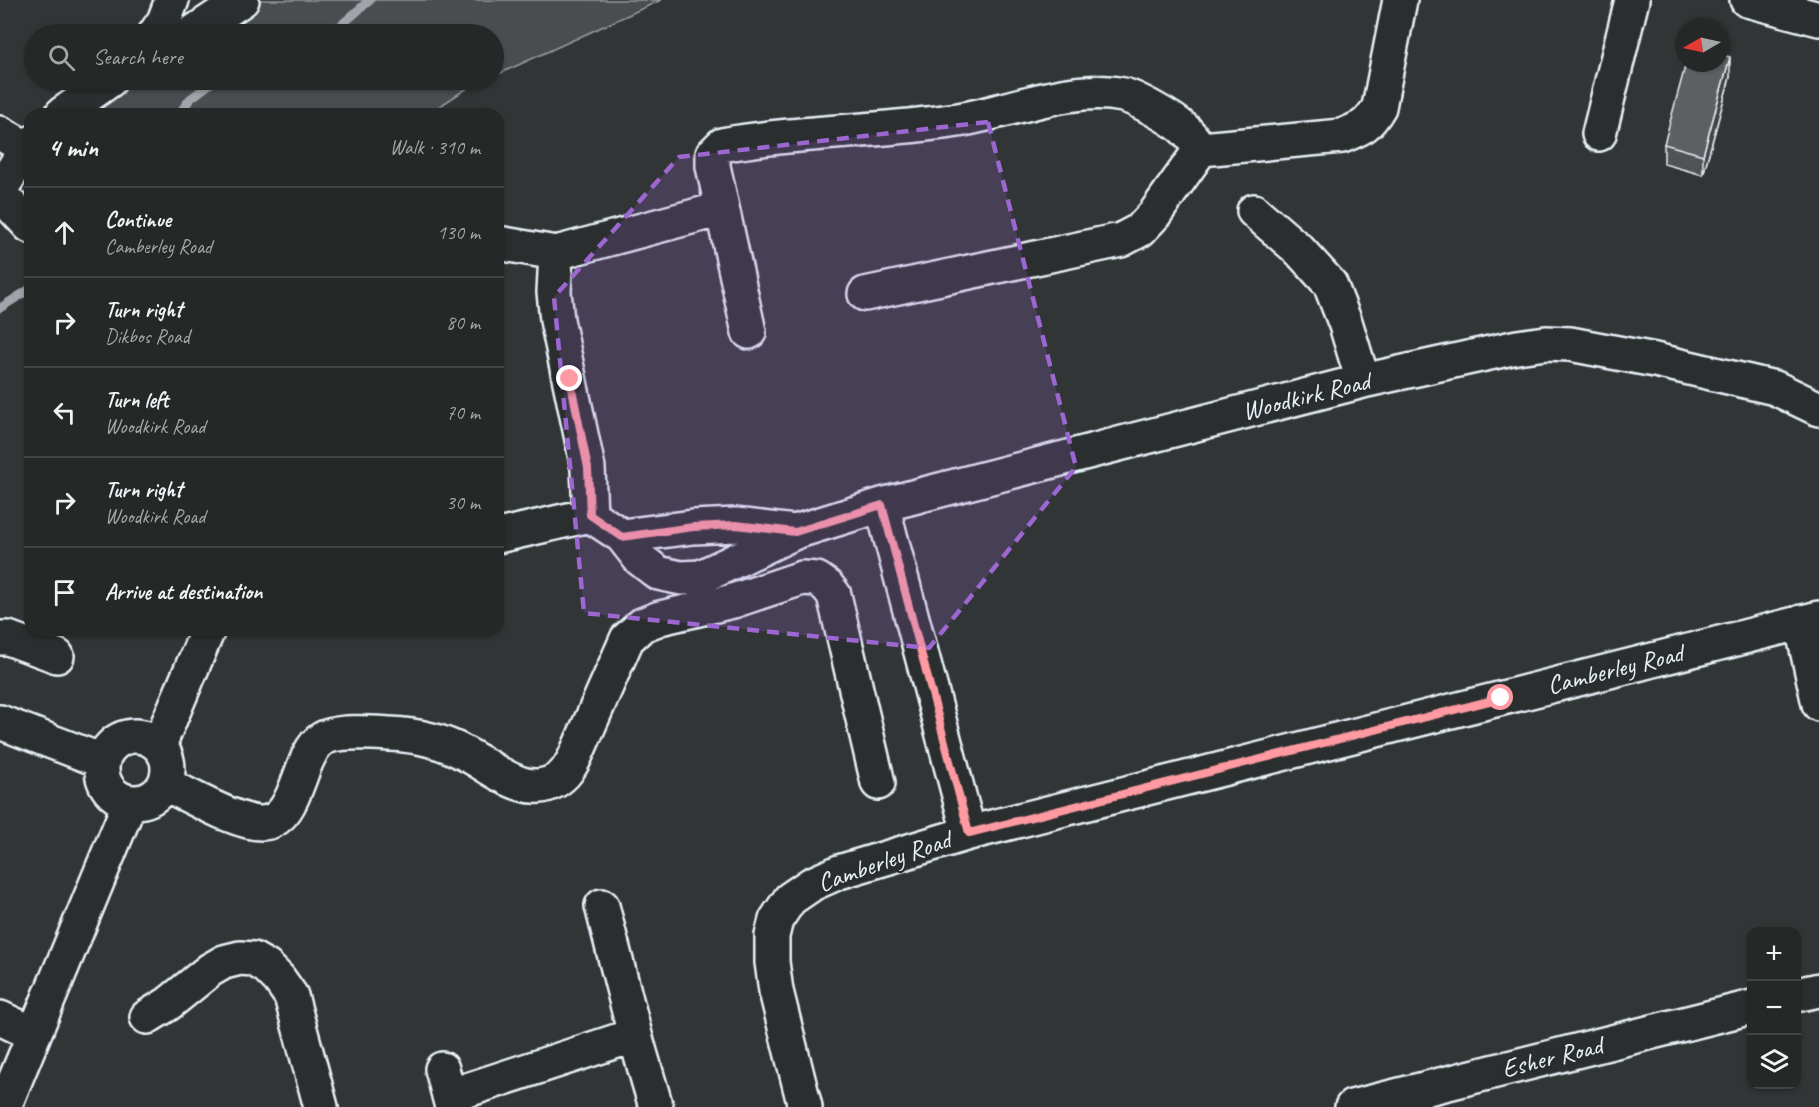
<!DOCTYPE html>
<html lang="en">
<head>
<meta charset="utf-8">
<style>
  body { margin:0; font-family:Caveat,sans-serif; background:#2e3030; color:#f1f3f6 }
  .controls { position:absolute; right:18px; bottom:18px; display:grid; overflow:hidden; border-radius:12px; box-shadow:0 2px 4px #0004 }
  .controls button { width:54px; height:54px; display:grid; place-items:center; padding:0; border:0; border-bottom:2px solid #424445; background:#262828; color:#f1f3f6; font:30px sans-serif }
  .compass { position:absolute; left:1675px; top:18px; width:54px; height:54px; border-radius:50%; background:#262828; box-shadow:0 2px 4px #0004; rotate:261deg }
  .stop { position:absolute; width:18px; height:18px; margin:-14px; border:4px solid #ff9aa2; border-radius:50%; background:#fff }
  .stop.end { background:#ff9aa2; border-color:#fff; box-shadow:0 2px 6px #0008 }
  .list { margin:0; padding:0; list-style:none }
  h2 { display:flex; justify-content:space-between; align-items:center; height:78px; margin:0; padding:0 24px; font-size:26px }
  h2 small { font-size:20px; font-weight:400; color:#a4a6a8 }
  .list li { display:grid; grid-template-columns:39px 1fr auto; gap:18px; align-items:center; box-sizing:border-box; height:90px; padding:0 24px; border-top:2px solid #424445 }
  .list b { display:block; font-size:22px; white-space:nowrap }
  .list p { margin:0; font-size:20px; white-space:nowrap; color:#a4a6a8 }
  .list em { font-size:20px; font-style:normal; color:#a4a6a8 }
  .icon { flex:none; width:33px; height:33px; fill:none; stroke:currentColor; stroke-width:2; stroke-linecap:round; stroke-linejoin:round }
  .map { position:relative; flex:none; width:1819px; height:1107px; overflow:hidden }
  .search { position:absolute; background:#262828; box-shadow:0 2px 4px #0004; left:24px; top:24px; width:480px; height:66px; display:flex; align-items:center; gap:15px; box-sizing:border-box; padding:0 21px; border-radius:33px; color:#a4a6a8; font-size:22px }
  .panel { position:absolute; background:#262828; box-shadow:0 2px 4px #0004; left:24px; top:108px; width:480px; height:528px; border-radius:18px }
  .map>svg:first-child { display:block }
  .green { fill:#494d4f; stroke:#989fa4; stroke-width:1.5 }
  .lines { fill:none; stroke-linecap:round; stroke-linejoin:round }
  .stream { stroke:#9fa5aa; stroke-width:9 }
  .minor-casing { stroke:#e8f1f8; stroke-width:38 }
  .minor { stroke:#2a2d2e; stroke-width:33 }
  .wall { fill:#4f5355; stroke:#e8f1f8; stroke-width:1.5 }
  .shaded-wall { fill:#404345; stroke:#e8f1f8; stroke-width:1.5 }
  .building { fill:#5c6063; stroke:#e8f1f8; stroke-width:1.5 }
  .route { stroke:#ff9aa2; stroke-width:8 }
  .marked { fill:#9c67d0; fill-opacity:0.2; stroke:#9c67d0; stroke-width:4.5; stroke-dasharray:12 8; stroke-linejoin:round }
  .labels { text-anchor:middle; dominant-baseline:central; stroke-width:4.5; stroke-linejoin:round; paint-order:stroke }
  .street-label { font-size:26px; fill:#e8f1f8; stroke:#2a2d2e }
</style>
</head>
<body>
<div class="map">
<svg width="1819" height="1107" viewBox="0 0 1819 1107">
  <rect width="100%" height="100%" fill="#323536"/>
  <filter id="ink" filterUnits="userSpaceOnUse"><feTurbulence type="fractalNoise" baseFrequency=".0167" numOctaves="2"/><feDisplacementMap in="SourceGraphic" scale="12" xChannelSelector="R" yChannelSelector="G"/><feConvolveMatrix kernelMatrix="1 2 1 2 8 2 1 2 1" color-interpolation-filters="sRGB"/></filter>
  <g filter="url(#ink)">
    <path class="green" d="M247 0H661L494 76V34H198Z
      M133 80H486L469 87 428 114H84Z"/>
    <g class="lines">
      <path class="stream" d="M331 34 370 0
        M179 114 190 99 215 80
        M0 308 30 289"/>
      <g class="minor-casing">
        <path id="minor" d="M1747 0 1819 19
          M155 34 164 21 172 0
          M191 34 242 0
          M62 114 110 80
          M0 133 26 148
          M1599 134 1632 0
          M0 190 30 143
          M0 194 30 226
          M1254 211 1299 250 1330 284 1346 325 1363 381
          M498 243 556 253 721 209
          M556 253 554 292 557 320 588 468 590 515
          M865 294 1121 240 1140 230 1154 215 1201 149 1342 136C1362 128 1368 126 1379 107L1400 0
          M749 332 713 166V154L722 145C800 131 880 132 958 120 1009 112 1072 84 1123 95 1136 98 1173 119 1183 128 1190 134 1195 142 1201 149
          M882 505 969 833
          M590 515 622 536 640 559 658 573 681 578 701 577 795 532 882 505 1363 381 1517 347 1546 343 1570 344 1655 360 1775 388 1819 409
          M498 536 590 515
          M622 536 693 527 736 525 795 532
          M1801 622 1819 704
          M0 638H8L57 656
          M0 722 102 761
          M102 769a33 33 0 1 1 66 0a33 33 0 1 1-66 0Z
          M159 745 208 630
          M165 784C189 795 237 823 261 823 299 823 297 755 322 739 337 730 373 733 390 734 415 735 442 741 464 753 493 767 530 804 562 776 568 771 572 763 575 757L627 639 642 625 660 618 733 601 802 578 817 579 827 586 834 595 878 783
          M602 906 635 1035 656 1107
          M1796 995 1819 990
          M147 1017 168 1004 210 970 224 962 240 958 253 959 267 967 279 979 291 996 321 1107
          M0 1018 34 1034
          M442 1069 452 1107
          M449 1096 635 1035
          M4 1107 130 802
          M805 1107 776 991 772 962V936L776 920 790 899 812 884 839 872 969 833 1819 618
          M1352 1107 1752 1007"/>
      </g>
      <use href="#minor" class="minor"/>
    </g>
    <path class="wall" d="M1730 77 1703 175 1664 164V144Z"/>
    <path class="shaded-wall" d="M1730 57V77L1703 175V155Z"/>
    <path class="building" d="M1720 54 1730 57 1703 155 1664 144 1686 63H1720Z"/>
  </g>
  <g class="lines" filter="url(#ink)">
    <path class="route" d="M570 379 588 468 590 515 622 537 693 527 736 525 795 532 882 505 969 833 1501 698"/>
  </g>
  <path class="marked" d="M988 122 1076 467 929 648 584 613 554 297 679 157Z"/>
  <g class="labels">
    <g class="street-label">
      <text transform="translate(1306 396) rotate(-14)">Woodkirk Road</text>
      <text transform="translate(1615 669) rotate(-14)">Camberley Road</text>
      <text transform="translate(884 861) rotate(-19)">Camberley Road</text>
      <text transform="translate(1552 1057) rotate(-14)">Esher Road</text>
    </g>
  </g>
</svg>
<div class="controls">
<button>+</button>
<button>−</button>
<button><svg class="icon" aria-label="layers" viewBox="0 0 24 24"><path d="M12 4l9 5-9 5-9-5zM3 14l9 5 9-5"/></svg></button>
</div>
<svg class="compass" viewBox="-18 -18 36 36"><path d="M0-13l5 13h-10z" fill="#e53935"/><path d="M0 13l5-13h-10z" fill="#a4a6a8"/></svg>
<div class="stop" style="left:1501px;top:698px"></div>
<div class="stop end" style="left:570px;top:379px"></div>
<div class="search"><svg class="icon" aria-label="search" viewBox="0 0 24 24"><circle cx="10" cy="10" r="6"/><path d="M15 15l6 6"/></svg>Search here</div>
<section class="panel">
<h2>4 min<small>Walk · 310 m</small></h2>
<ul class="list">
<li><svg class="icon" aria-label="ahead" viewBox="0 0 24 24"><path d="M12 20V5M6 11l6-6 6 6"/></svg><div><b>Continue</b><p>Camberley Road</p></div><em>130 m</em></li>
<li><svg class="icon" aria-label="right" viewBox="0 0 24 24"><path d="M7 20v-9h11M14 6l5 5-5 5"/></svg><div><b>Turn right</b><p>Dikbos Road</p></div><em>80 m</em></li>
<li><svg class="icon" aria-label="left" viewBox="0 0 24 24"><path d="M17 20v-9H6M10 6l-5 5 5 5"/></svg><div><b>Turn left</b><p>Woodkirk Road</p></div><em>70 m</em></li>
<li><svg class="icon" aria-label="right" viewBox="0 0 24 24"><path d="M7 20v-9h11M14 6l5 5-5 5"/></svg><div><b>Turn right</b><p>Woodkirk Road</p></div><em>30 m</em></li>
<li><svg class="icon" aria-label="arrive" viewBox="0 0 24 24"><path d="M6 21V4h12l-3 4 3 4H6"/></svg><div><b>Arrive at destination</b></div></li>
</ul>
</section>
</div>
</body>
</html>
